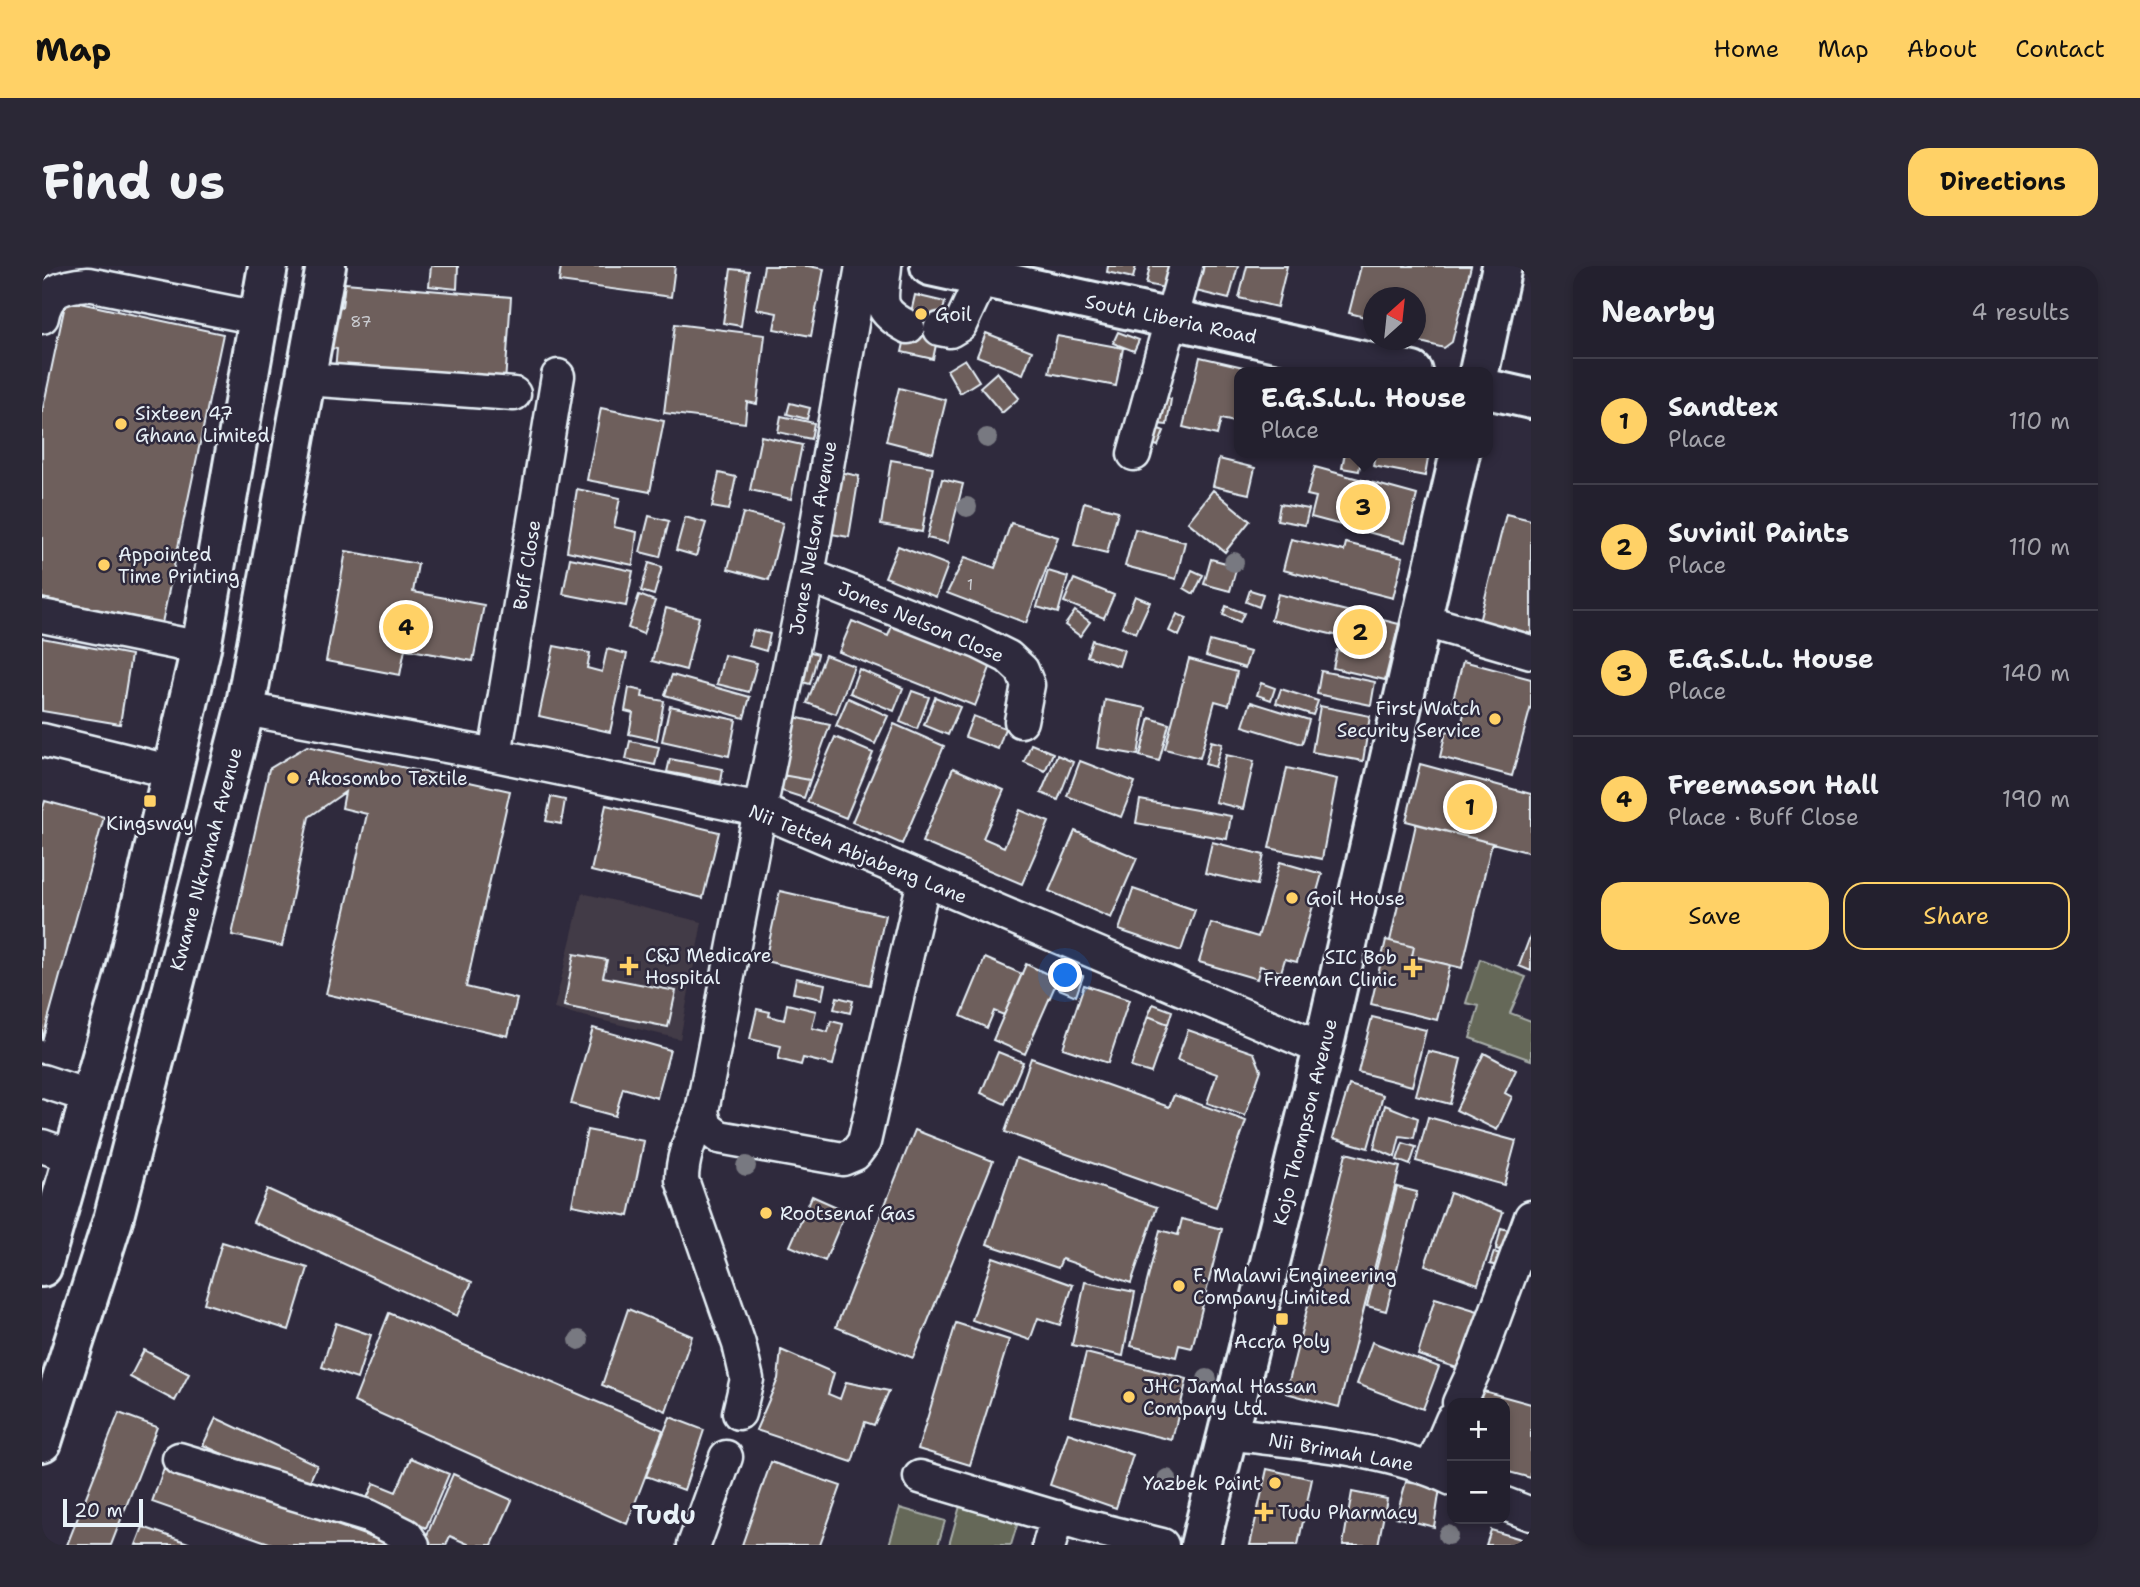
<!DOCTYPE html>
<html lang="en">
<head>
<meta charset="utf-8">
<style>
  body { margin:0; font-family:"Shantell Sans",sans-serif; background:#2b2836; color:#f1f3f6 }
  .controls { position:absolute; right:21px; bottom:21px; display:grid; overflow:hidden; border-radius:14px; box-shadow:0 4px 10px #0003 }
  .controls button { width:63px; height:63px; display:grid; place-items:center; padding:0; border:0; border-bottom:2px solid #403e4a; background:#23202e; color:#f1f3f6; font:35px sans-serif }
  .compass { position:absolute; left:1321px; top:21px; width:63px; height:63px; border-radius:50%; background:#23202e; box-shadow:0 4px 10px #0003; rotate:27deg }
  .scale { position:absolute; left:21px; bottom:18px; width:80px; box-sizing:border-box; padding-left:7px; border:4px solid #e8f1f8; border-top:0; font-size:19px; line-height:24px; white-space:nowrap; color:#e8f1f8; -webkit-text-stroke:5px #2f2a3d; paint-order:stroke }
  .you { position:absolute; left:1024px; top:710px; width:24px; height:24px; margin:-18px; border:5px solid #fff; border-radius:50%; background:#1a73e8; box-shadow:0 0 0 10px #1a73e833 }
  .badge { display:grid; place-items:center; width:46px; height:46px; border-radius:50%; background:#ffd166; color:#111; font-size:23px; font-weight:700 }
  .pin { position:absolute; translate:-50% -50%; border:4px solid #fff; box-shadow:0 2px 7px #0006 }
  .popup { position:absolute; left:1192px; top:101px; width:259px; height:91px; box-sizing:border-box; display:grid; place-content:center; border-radius:14px; background:#23202e; filter:drop-shadow(0 2px 5px #0005); font-size:23px; white-space:nowrap; color:#a3a3aa }
  .popup b { font-size:26px; color:#f1f3f6 }
  .popup::after { content:''; position:absolute; left:50%; top:100%; margin-left:-14px; border:14px solid transparent; border-top-color:#23202e }
  .list { margin:0; padding:0; list-style:none }
  h2 { display:flex; justify-content:space-between; align-items:center; height:91px; margin:0; padding:0 28px; font-size:30px }
  h2 small { font-size:23px; font-weight:400; color:#a3a3aa }
  .list li { display:grid; grid-template-columns:46px 1fr auto; gap:21px; align-items:center; box-sizing:border-box; height:126px; padding:0 28px; border-top:2px solid #403e4a }
  .list b { display:block; font-size:26px; white-space:nowrap }
  .list p { margin:0; font-size:23px; white-space:nowrap; color:#a3a3aa }
  .list em { font-size:23px; font-style:normal; color:#a3a3aa }
  .actions { display:flex; gap:14px; padding:21px 28px }
  .actions a { flex:1; padding:16px 0; border:2px solid #ffd166; border-radius:21px; text-align:center; font-size:24px; color:#ffd166 }
  .actions .main { background:#ffd166; color:#111 }
  .map { position:relative; flex:none; width:1489px; height:1279px; overflow:hidden; border-radius:21px }
  header { display:flex; align-items:center; gap:42px; box-sizing:border-box; height:98px; padding:0 35px; background:#ffd166; color:#111 }
  header strong { font-size:33px }
  nav { display:flex; gap:38px; margin-inline-start:auto; font-size:24px }
  .intro { display:flex; align-items:center; justify-content:space-between; box-sizing:border-box; height:168px; padding:0 42px }
  h1 { margin:0; font-size:49px }
  .button { padding:18px 32px; border-radius:21px; background:#ffd166; color:#111; font-size:24px; font-weight:700 }
  main { display:flex; gap:42px; padding:0 42px }
  aside { flex:1; background:#23202e; border-radius:21px; box-shadow:0 4px 10px #0003 }
  .map>svg:first-child { display:block }
  .built { fill:#423a46 }
  .green { fill:#656758; stroke:#a6aca8; stroke-width:2 }
  .building { fill:#6e5e5b; stroke:#e8f1f8; stroke-width:2 }
  .lines { fill:none; stroke-linecap:round; stroke-linejoin:round }
  .minor-casing { stroke:#e8f1f8; stroke-width:37 }
  .major-casing { stroke:#e8f1f8; stroke-width:44 }
  .minor { stroke:#2f2a3d; stroke-width:32 }
  .major { stroke:#2f2a3d; stroke-width:38 }
  .tree { fill:#787981 }
  .poi-dot { fill:#ffd166; stroke:#2f2a3d; stroke-width:2.5 }
  .labels { text-anchor:middle; dominant-baseline:central; stroke-width:5; stroke-linejoin:round; paint-order:stroke }
  .number-label { font-size:16px; fill:#caccd1 }
  .poi-label { font-size:19px; fill:#e8f1f8; stroke:#2f2a3d; text-anchor:start }
  .street-label { font-size:19px; fill:#e8f1f8; stroke:#2f2a3d }
  .district-label { font-size:26px; font-weight:bold; fill:#e8f1f8; stroke:#2f2a3d }
</style>
</head>
<body>
<header>
<strong>Map</strong>
<nav><a>Home</a><a>Map</a><a>About</a><a>Contact</a></nav>
</header>
<div class="intro"><h1>Find us</h1><a class="button">Directions</a></div>
<main>
<div class="map">
<svg width="1489" height="1279" viewBox="0 0 1489 1279">
  <rect width="100%" height="100%" fill="#2f2a3d"/>
  <filter id="ink" filterUnits="userSpaceOnUse"><feTurbulence type="fractalNoise" baseFrequency=".0143" numOctaves="2"/><feDisplacementMap in="SourceGraphic" scale="14" xChannelSelector="R" yChannelSelector="G"/><feConvolveMatrix kernelMatrix="1 2 1 2 8 2 1 2 1" color-interpolation-filters="sRGB"/></filter>
  <g filter="url(#ink)">
    <path class="built" d="M540 627 660 656 638 773 512 743Z"/>
    <path class="green" d="M1438 693 1484 711 1468 747 1489 755V794L1428 772 1437 740 1424 737Z
      M918 1240 976 1256 969 1279H907Z
      M858 1242 903 1255 896 1279H847Z"/>
    <path class="building" d="M389 0H416L415 23 387 20Z
      M519 0H633L629 31 517 16Z
      M722 0H766L782 3 769 70 732 63 735 47 714 43Z
      M1066 0H1094L1091 12 1065 6Z
      M1108 0H1133L1127 23 1104 18Z
      M1160 0H1196L1187 33 1154 25Z
      M1205 0H1245L1235 41 1197 32Z
      M1319 0H1429L1410 76 1402 82 1371 74H1374V32H1332V63L1328 62 1331 53 1307 47Z
      M689 3 707 5 699 60 681 57Z
      M303 17 469 31 463 117 293 104 295 83 288 82 291 40 300 41Z
      M873 29 903 36 891 93 860 86Z
      M24 34 181 68 120 357 0 332V147Z
      M633 58 723 69 715 138 705 136 703 157 622 147Z
      M1076 66 1097 74 1092 85 1071 77Z
      M944 67 990 85 981 108 935 90Z
      M1015 70 1081 82 1074 120 1007 107Z
      M1158 91 1223 106H1197V157L1179 153 1175 169 1141 161Z
      M923 93 937 115 918 127 905 104Z
      M955 106 977 132 960 147 938 121Z
      M857 122 904 134 891 187 844 175Z
      M1120 131 1129 133 1125 159 1116 158Z
      M748 137 768 142 765 153 745 148Z
      M559 142 622 155 608 226 545 214Z
      M739 150 772 157 769 173 736 166Z
      M1110 160 1122 165 1116 180 1104 176Z
      M719 170 760 179 749 233 708 224Z
      M1303 187H1320L1317 205 1300 202Z
      M1333 187H1387L1383 210 1331 200Z
      M1177 193 1213 202 1207 228 1171 220Z
      M849 194 891 201 880 266 839 259Z
      M1273 201 1375 229 1363 276 1269 251 1274 231 1265 229Z
      M798 206 817 210 807 271 789 268Z
      M677 207 694 211 687 244 670 241Z
      M900 213 921 218 906 277 885 272Z
      M535 223 578 232 572 261 595 266 591 299 525 285Z
      M1171 224 1208 255 1183 286 1146 256Z
      M1042 236 1076 245 1065 287 1032 279Z
      M1238 238 1267 243 1263 259 1235 254Z
      M701 247 741 257 727 314 686 303Z
      M1464 248 1489 254V373L1436 360Z
      M607 250 627 255 618 291 598 286Z
      M643 251 664 257 654 290 634 284Z
      M969 257 1016 271 984 357 905 327 923 291 953 302Z
      M1093 263 1143 276 1134 313 1083 300Z
      M1249 273 1302 285 1304 277 1361 291 1351 332 1241 304Z
      M856 280 906 299 894 331 843 311Z
      M304 285 376 298 371 326 442 339 431 395 363 383 358 409 284 395Z
      M528 292 591 305 584 340 521 328Z
      M1169 293 1195 300 1188 325 1162 318Z
      M607 297 620 301 612 329 599 325Z
      M1150 304 1161 309 1152 328 1142 322Z
      M1006 305 1026 311 1016 347 995 341Z
      M1032 313 1072 329 1062 352 1022 336Z
      M1208 324 1221 328 1217 341 1204 336Z
      M1236 328 1357 358 1343 414 1291 402 1295 384 1311 388 1314 374 1229 354Z
      M597 329 613 335 601 368 586 362Z
      M1093 330 1108 336 1094 367 1080 361Z
      M1184 340 1202 347 1198 356 1181 349Z
      M624 342 657 351 644 404 610 395Z
      M1033 345 1048 356 1038 370 1023 359Z
      M1135 348 1145 352 1137 370 1127 365Z
      M810 355 846 370 850 360 949 399 933 440 797 386Z
      M711 364 728 368 724 385 707 380Z
      M0 372 89 389 78 458 0 445Z
      M1050 374 1082 384 1077 400 1045 390Z
      M1168 375 1208 386 1203 402 1164 390Z
      M512 380 548 387 545 402 560 406 565 383 585 388 568 466 497 450Z
      M762 384 776 388 768 418 753 414Z
      M682 389 715 397 707 426 675 418Z
      M783 389 812 400 794 448 765 437Z
      M1147 393 1195 406 1187 439 1173 435 1158 492 1123 483Z
      M1421 395 1489 413V440L1470 510 1398 491 1404 465 1416 469 1424 441 1410 437Z
      M817 403 861 422 852 445 808 427Z
      M1279 405 1333 416 1329 439 1275 428Z
      M630 409 708 431 702 452 623 429Z
      M1219 417 1233 422 1229 434 1215 429Z
      M587 422 601 425 600 431 622 435 615 474 587 468 591 447 583 445Z
      M1239 423 1276 435 1271 449 1234 437Z
      M870 425 887 431 875 463 858 456Z
      M893 431 918 441 906 469 882 459Z
      M806 432 846 450 833 478 794 460Z
      M1063 434 1104 442 1096 489 1055 482Z
      M1209 436 1267 454 1260 478 1201 460Z
      M628 440 694 454 687 490 620 475Z
      M1278 440 1328 450 1321 495 1270 486Z
      M743 449 788 459 768 514 740 509Z
      M931 450 963 462 956 483 923 471Z
      M1108 452 1127 458 1117 495 1098 490Z
      M852 458 902 480 860 578 810 556Z
      M793 471 831 487 804 552 765 536Z
      M588 475 617 481 613 499 584 493Z
      M1169 475 1180 478 1173 501 1163 498Z
      M989 478 1011 487 1003 505 982 496Z
      M265 480 468 525 424 721 475 733 466 770 284 728 325 548 300 542 303 526 267 551 240 680 190 669 227 503Z
      M1015 489 1031 496 1016 534 999 527Z
      M1184 489 1212 495 1201 543 1173 536Z
      M628 493 681 503 679 516 625 506Z
      M1038 495 1093 516 1079 551 1025 530Z
      M1378 498 1489 528V587L1364 555Z
      M911 502 962 524 941 572 962 581 978 544 1007 556 980 618 880 576Z
      M1245 502 1295 513 1280 593 1227 582Z
      M740 509 768 514 762 532 740 525 738 519Z
      M509 531 523 534 519 558 504 555Z
      M1098 534 1189 550 1185 573 1094 557Z
      M3 535 62 551 0 775V545Z
      M564 539 677 566 661 632 549 605Z
      M1374 558 1450 577 1420 702 1370 690 1372 681 1348 675Z
      M1033 565 1095 592 1069 652 1007 625Z
      M1170 576 1222 589 1215 619 1163 607Z
      M1238 596 1280 608 1255 696 1243 693 1239 706 1218 700 1215 713 1157 696 1169 657 1216 671Z
      M1091 623 1153 644 1139 685 1077 664Z
      M738 625 843 649 828 719 723 695Z
      M1489 668V705L1477 700Z
      M1344 674 1372 681 1370 690 1408 699 1395 754 1329 738Z
      M532 688 565 694 561 711 634 725 626 761 522 740Z
      M943 692 980 708 962 749 952 745 945 762 919 750Z
      M984 698 1016 713 983 788 951 774Z
      M1025 704 1041 710 1034 730 1017 723Z
      M754 712 783 718 780 733 751 727Z
      M1042 719 1087 734 1066 797 1021 782Z
      M795 731 811 735 808 747 792 743Z
      M745 738 774 745 770 762 786 766 789 755 801 758 791 799 761 792 759 799 736 793 739 780 708 773 715 743 728 746 727 750 742 754Z
      M1111 738 1130 745 1126 758 1106 750Z
      M1106 750 1126 758 1109 807 1089 801Z
      M1330 751 1384 764 1370 820 1316 806Z
      M551 762 628 784 615 832 581 822 573 850 529 838Z
      M1146 764 1212 787 1219 804 1203 850 1165 837 1175 808 1135 794Z
      M1386 785 1419 793 1408 838 1374 829Z
      M956 786 981 796 963 838 939 827Z
      M1442 787 1474 804 1463 827 1470 831 1455 864 1414 844Z
      M989 792 1127 841 1132 829 1204 855 1174 941 963 866Z
      M1307 819 1341 829 1326 882 1291 872Z
      M1343 839 1376 852 1372 872 1358 870 1353 891 1332 882Z
      M1386 851 1474 875 1462 919 1374 895Z
      M545 864 602 875 587 950 530 939Z
      M873 864 951 895 871 1092 794 1061Z
      M1361 877 1374 881 1368 899 1355 894Z
      M1304 887 1358 901 1297 1141 1244 1127Z
      M974 892 1115 941 1089 1017 1020 993 1016 1002 945 978Z
      M1355 921 1375 926 1344 1045 1325 1040Z
      M225 923 430 1016 415 1050 211 956Z
      M1408 927 1461 946 1436 1018 1383 999Z
      M770 930 804 945 783 995 748 980Z
      M1140 953 1180 963 1150 1082 1137 1079 1134 1091 1089 1080 1118 964 1136 969Z
      M1459 962 1470 965 1464 986 1454 983Z
      M180 976 266 1002 247 1064 162 1037Z
      M1452 986 1464 990 1461 1002 1448 998Z
      M951 991 1031 1019 1018 1059 996 1052 988 1074 930 1054Z
      M1043 1016 1093 1026 1081 1090 1030 1079Z
      M1393 1032 1439 1046 1421 1104 1376 1089Z
      M586 1043 650 1070 624 1145 560 1119Z
      M347 1047 621 1164 585 1258 312 1136Z
      M294 1057 329 1069 315 1113 280 1101Z
      M914 1057 967 1074 928 1199 876 1183Z
      M1330 1076 1397 1101 1381 1143 1315 1118Z
      M102 1084 147 1108 133 1135 88 1111Z
      M739 1084 792 1107 786 1128 798 1133 804 1116 847 1125 832 1159 823 1156 810 1196 714 1164 736 1113Z
      M1044 1087 1145 1113 1130 1174 1028 1149Z
      M1438 1124 1489 1138V1212L1463 1205V1137H1435Z
      M77 1147 115 1161 69 1279H25Z
      M628 1151 662 1164 642 1224 604 1210Z
      M174 1152 275 1199 263 1226 161 1179Z
      M1026 1167 1091 1189 1074 1242 1008 1219Z
      M369 1192 407 1208 384 1262 324 1234 332 1217 354 1226Z
      M729 1196 799 1220 778 1279H700Z
      M123 1199 351 1279H233L110 1236Z
      M1225 1203 1270 1213 1256 1279H1208Z
      M411 1208 470 1234 450 1279H428L408 1270 404 1279H388L382 1276Z
      M1364 1216 1398 1222 1392 1261 1354 1251Z
      M1310 1226 1345 1233 1336 1279H1301Z
      M101 1261 152 1279H94Z
      M1449 1264 1479 1273 1477 1279H1444Z"/>
    <g class="lines">
      <g class="minor-casing">
        <path id="minor" d="M843 0C840 34 832 43 866 61
          M0 51C5 23 22 20 46 18L216 52
          M898 63 908 65 918 59 940 12
          M263 113 472 128
          M1092 188 1144 0
          M766 309 936 376 966 391 980 404 986 419 979 455
          M0 350 159 382
          M1379 354 1489 386
          M203 443 453 489 718 544 1281 783
          M0 474 131 506
          M453 489 516 110
          M0 815 49 831
          M660 845 664 861 677 871 801 893 813 888 822 876 882 614
          M0 880 32 891
          M1417 1137 1435 1098 1489 951
          M697 1147 705 1113 697 1078 640 914C640 888 651 868 660 845L718 544 766 309 820 0
          M1185 1167C1258 1177 1343 1181 1410 1213
          M137 1193 326 1250 364 1269 371 1279
          M1389 1203 1410 1154
          M878 1211 1043 1260 1120 1279
          M1463 1238 1489 1248
          M652 1279 684 1191
          M1007 1279 1015 1251"/>
      </g>
      <g class="major-casing">
        <path id="major" d="M888 0 1371 106
          M1437 106 1460 0
          M1445 123 1489 133
          M0 1001 82 713 159 382 226 0
          M0 1176 71 954 203 443 284 0
          M1158 1279 1281 783 1418 187"/>
      </g>
      <use href="#minor" class="minor"/>
      <use href="#major" class="major"/>
    </g>
    <g class="tree">
      <circle cx="945" cy="172" r="10"/>
      <circle cx="925" cy="241" r="10"/>
      <circle cx="1192" cy="296" r="10"/>
      <circle cx="704" cy="900" r="10"/>
      <circle cx="537" cy="1074" r="10"/>
      <circle cx="1165" cy="1113" r="10"/>
      <circle cx="1125" cy="1213" r="10"/>
      <circle cx="1406" cy="1269" r="10"/>
    </g>
  </g>
  <g class="poi-dot">
    <circle cx="879" cy="48" r="7"/>
    <circle cx="79" cy="158" r="7"/>
    <circle cx="62" cy="299" r="7"/>
    <circle cx="1453" cy="453" r="7"/>
    <circle cx="251" cy="512" r="7"/>
    <rect x="101" y="528" width="14" height="14" rx="3.5"/>
    <circle cx="1250" cy="632" r="7"/>
    <path d="M583.5 689.5h7v7h7v7h-7v7h-7v-7h-7v-7h7z"/>
    <path d="M1367.5 691.5h7v7h7v7h-7v7h-7v-7h-7v-7h7z"/>
    <circle cx="724" cy="947" r="7"/>
    <circle cx="1137" cy="1020" r="7"/>
    <rect x="1233" y="1046" width="14" height="14" rx="3.5"/>
    <circle cx="1087" cy="1131" r="7"/>
    <circle cx="1233" cy="1217" r="7"/>
    <path d="M1218.5 1235.5h7v7h7v7h-7v7h-7v-7h-7v-7h7z"/>
  </g>
  <g class="labels">
    <g class="number-label">
      <text x="319" y="55">87</text>
      <text x="928" y="318">1</text>
    </g>
    <g class="poi-label">
      <text x="893" y="48">Goil</text>
      <text x="93" y="147">Sixteen 47<tspan x="93" dy="22">Ghana Limited</tspan></text>
      <text x="76" y="288">Appointed<tspan x="76" dy="22">Time Printing</tspan></text>
      <text x="1439" y="442" text-anchor="end">First Watch<tspan x="1439" dy="22">Security Service</tspan></text>
      <text x="265" y="512">Akosombo Textile</text>
      <text x="108" y="557" text-anchor="middle">Kingsway</text>
      <text x="1264" y="632">Goil House</text>
      <text x="603" y="689">C&amp;J Medicare<tspan x="603" dy="22">Hospital</tspan></text>
      <text x="1355" y="691" text-anchor="end">SIC Bob<tspan x="1355" dy="22">Freeman Clinic</tspan></text>
      <text x="738" y="947">Rootsenaf Gas</text>
      <text x="1151" y="1009">F. Malawi Engineering<tspan x="1151" dy="22">Company Limited</tspan></text>
      <text x="1240" y="1075" text-anchor="middle">Accra Poly</text>
      <text x="1101" y="1120">JHC Jamal Hassan<tspan x="1101" dy="22">Company Ltd.</tspan></text>
      <text x="1219" y="1217" text-anchor="end">Yazbek Paint</text>
      <text x="1236" y="1246">Tudu Pharmacy</text>
    </g>
    <g class="street-label">
      <text transform="translate(1129 53) rotate(12)">South Liberia Road</text>
      <text transform="translate(771 272) rotate(-80)">Jones Nelson Avenue</text>
      <text transform="translate(485 299) rotate(-81)">Buff Close</text>
      <text transform="translate(879 356) rotate(23)">Jones Nelson Close</text>
      <text transform="translate(816 588) rotate(22)">Nii Tetteh Abjabeng Lane</text>
      <text transform="translate(164 593) rotate(-75)">Kwame Nkrumah Avenue</text>
      <text transform="translate(1263 856) rotate(-76)">Kojo Thompson Avenue</text>
      <text transform="translate(1299 1186) rotate(10)">Nii Brimah Lane</text>
    </g>
    <g class="district-label">
      <text x="622" y="1248">Tudu</text>
    </g>
  </g>
</svg>
<div class="controls">
<button>+</button>
<button>−</button>
</div>
<svg class="compass" viewBox="-18 -18 36 36"><path d="M0-13l5 13h-10z" fill="#e53935"/><path d="M0 13l5-13h-10z" fill="#a3a3aa"/></svg>
<div class="scale">20 m</div>
<div class="you"></div>
<div class="pin badge" style="left:1428px;top:541px">1</div>
<div class="pin badge" style="left:1318px;top:366px">2</div>
<div class="pin badge" style="left:1321px;top:241px">3</div>
<div class="popup"><b>E.G.S.L.L. House</b>Place</div>
<div class="pin badge" style="left:364px;top:361px">4</div>
</div>
<aside>
<h2>Nearby<small>4 results</small></h2>
<ul class="list">
<li><span class="badge">1</span><div><b>Sandtex</b><p>Place</p></div><em>110 m</em></li>
<li><span class="badge">2</span><div><b>Suvinil Paints</b><p>Place</p></div><em>110 m</em></li>
<li><span class="badge">3</span><div><b>E.G.S.L.L. House</b><p>Place</p></div><em>140 m</em></li>
<li><span class="badge">4</span><div><b>Freemason Hall</b><p>Place · Buff Close</p></div><em>190 m</em></li>
</ul>
<div class="actions"><a class="main">Save</a><a>Share</a></div>
</aside>
</main>
</body>
</html>
